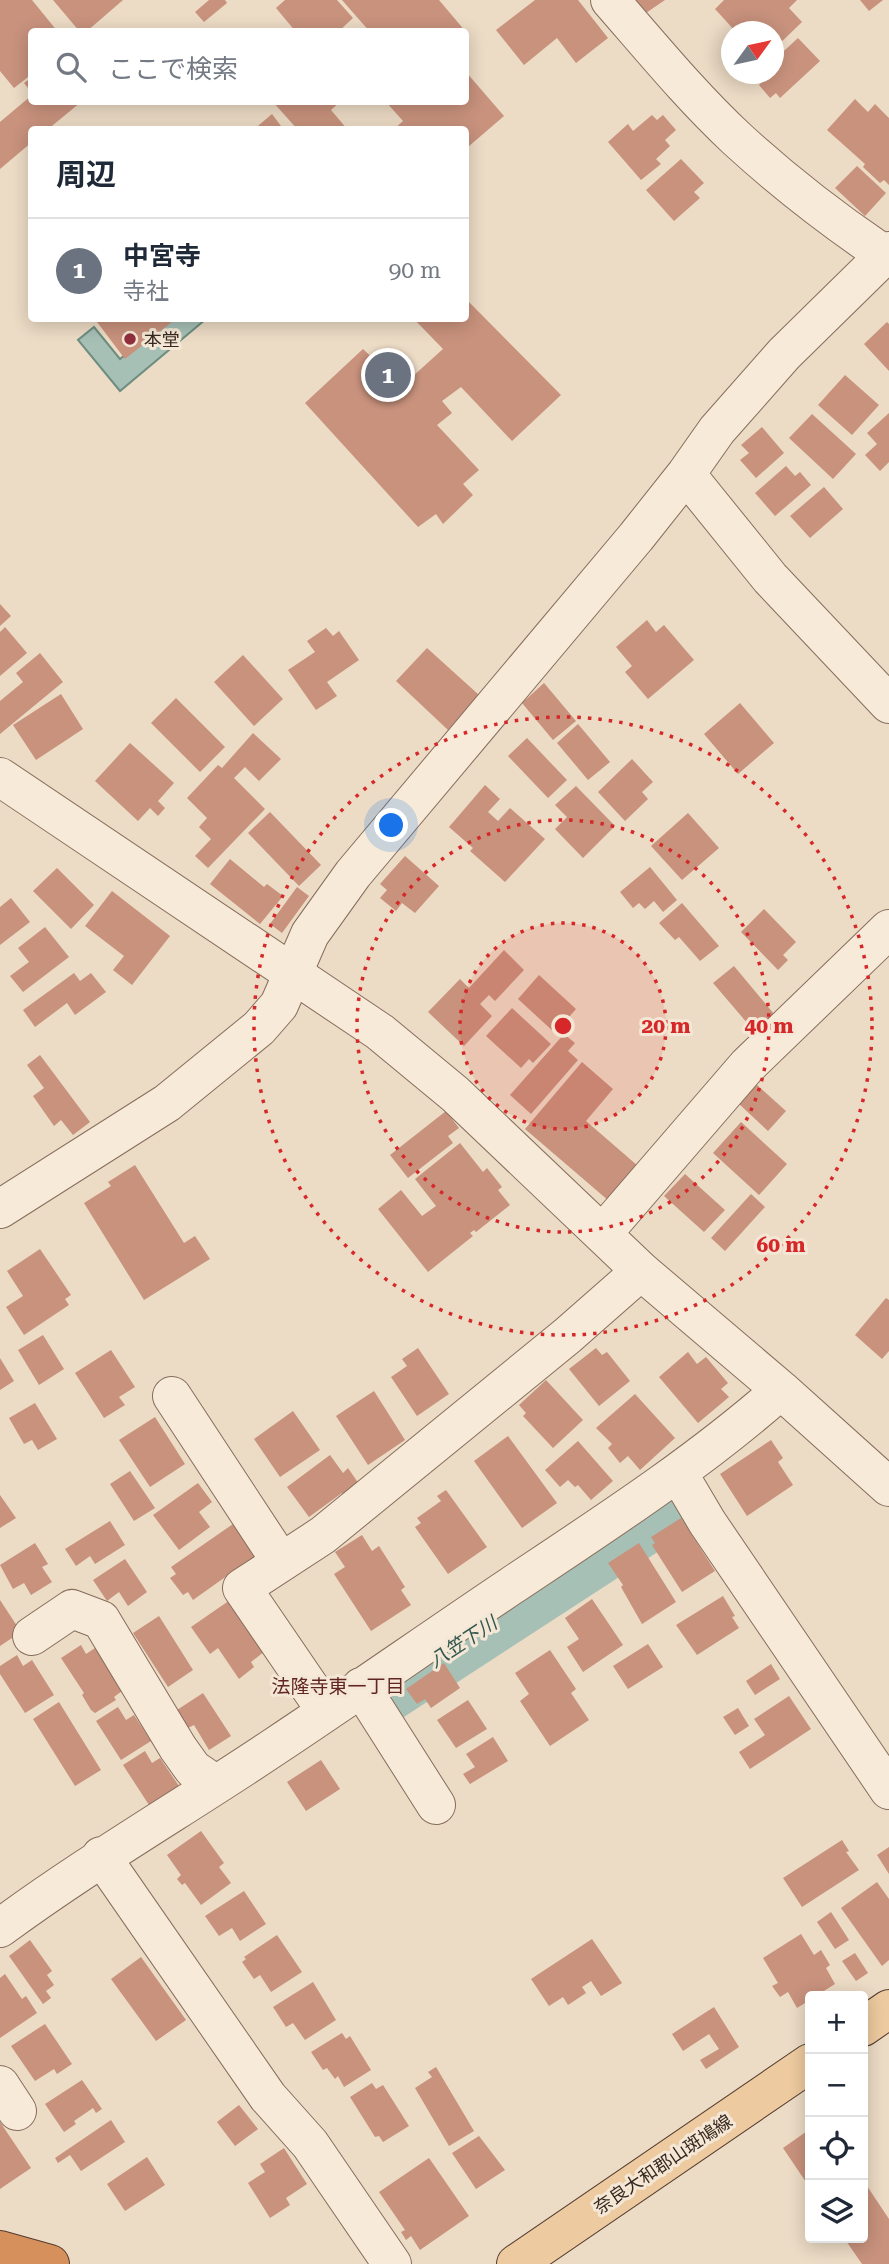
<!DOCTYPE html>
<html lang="ja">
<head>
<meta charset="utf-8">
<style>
  body { margin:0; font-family:"Roboto Serif","Noto Sans JP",serif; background:#f2f2f3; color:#1f2937 }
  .controls { position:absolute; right:21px; bottom:21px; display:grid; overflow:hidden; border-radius:7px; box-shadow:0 4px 18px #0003 }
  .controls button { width:63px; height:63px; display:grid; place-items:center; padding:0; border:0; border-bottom:2px solid #e0e1e3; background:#fff; color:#1f2937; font:35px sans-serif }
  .compass { position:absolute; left:721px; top:21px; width:63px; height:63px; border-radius:50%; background:#fff; box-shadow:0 4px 18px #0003; rotate:57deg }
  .you { position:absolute; left:392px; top:826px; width:24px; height:24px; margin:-18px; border:5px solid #fff; border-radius:50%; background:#1a73e8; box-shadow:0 0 0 10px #1a73e833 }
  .badge { display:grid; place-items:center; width:46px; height:46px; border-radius:50%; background:#ea580c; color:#fff; font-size:23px; font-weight:700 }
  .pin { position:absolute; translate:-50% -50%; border:4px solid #fff; box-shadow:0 2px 7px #0006 }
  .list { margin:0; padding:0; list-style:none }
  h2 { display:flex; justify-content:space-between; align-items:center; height:91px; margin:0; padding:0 28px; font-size:30px }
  h2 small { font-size:23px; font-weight:400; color:#747a83 }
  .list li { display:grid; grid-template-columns:46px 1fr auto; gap:21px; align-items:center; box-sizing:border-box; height:105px; padding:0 28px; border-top:2px solid #e0e1e3 }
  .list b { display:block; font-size:26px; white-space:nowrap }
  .list p { margin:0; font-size:23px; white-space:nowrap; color:#747a83 }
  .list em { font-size:23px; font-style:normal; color:#747a83 }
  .icon { flex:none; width:38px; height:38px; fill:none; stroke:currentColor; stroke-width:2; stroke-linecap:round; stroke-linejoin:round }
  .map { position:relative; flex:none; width:889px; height:2264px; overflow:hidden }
  .search { position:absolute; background:#fff; box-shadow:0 4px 18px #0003; left:28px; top:28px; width:441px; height:77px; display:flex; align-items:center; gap:18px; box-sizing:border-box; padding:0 24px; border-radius:7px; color:#747a83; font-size:26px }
  .panel { position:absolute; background:#fff; box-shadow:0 4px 18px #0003; left:28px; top:126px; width:441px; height:196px; border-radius:7px }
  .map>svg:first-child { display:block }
  .water { fill:#a7c0b5; stroke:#6e8d81; stroke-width:2 }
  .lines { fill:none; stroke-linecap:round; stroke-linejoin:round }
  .river { stroke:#a7c0b5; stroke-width:61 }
  .building { fill:#c8927d }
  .minor-casing { stroke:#866d5c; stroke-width:40 }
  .major-casing { stroke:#543c30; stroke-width:40 }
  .highway-casing { stroke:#543c30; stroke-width:40 }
  .minor { stroke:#f7ead8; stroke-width:38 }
  .major { stroke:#edca9f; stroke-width:38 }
  .highway { stroke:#d6905b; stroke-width:38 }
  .ring { fill:none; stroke:#d62828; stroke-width:3.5; stroke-dasharray:3.5 7 }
  .poi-dot { fill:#922f3d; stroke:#f4e7d5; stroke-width:2.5 }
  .labels { text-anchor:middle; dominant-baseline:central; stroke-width:6; stroke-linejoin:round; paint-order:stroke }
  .poi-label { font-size:18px; fill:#37281f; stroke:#f4e7d5; text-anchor:start }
  .street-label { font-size:18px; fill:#37281f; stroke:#f4e7d5 }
  .water-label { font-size:19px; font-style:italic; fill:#2f564e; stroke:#f4e7d5 }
  .neighbourhood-label { font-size:19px; fill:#612621; stroke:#f4e7d5 }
  .centre { fill:#d62828; stroke:#f4e7d5; stroke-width:3.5 }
  .ring-label { font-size:21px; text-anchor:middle; font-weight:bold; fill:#d62828; stroke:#f4e7d5; stroke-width:6; stroke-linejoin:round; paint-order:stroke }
</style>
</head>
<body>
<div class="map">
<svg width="889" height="2264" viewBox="0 0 889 2264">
  <rect width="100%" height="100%" fill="#ecdbc5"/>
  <path class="water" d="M168 319H206L120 391 78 340 94 327 120 359Z"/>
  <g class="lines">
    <path class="river" d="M388 1691 674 1505"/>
  </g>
  <path class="building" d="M0 0H32L58 32H32V74L14 88 0 71Z
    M53 0H123L86 32H80Z
    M209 0H225L227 3 204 22 195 12Z
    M285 0H337L353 18 338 32H296L276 8Z
    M342 0H439L466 32H370Z
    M535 0H578L608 38 576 63 557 38 524 65 496 30Z
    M629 0H665L640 17Z
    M724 0H797L789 8 802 22 774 49V32H736L715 9Z
    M860 0H883L869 11Z
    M798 38 820 61 780 98 776 93 770 98 759 85 765 79 759 74H774V60Z
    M466 72 504 116 468 147 466 145V130H393L403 121 386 102H466Z
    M32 77V93L24 83Z
    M32 95V102H81L47 130H32V142L0 169V122Z
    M855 99 868 112 875 104 889 118V185L884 180 880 183 863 167 865 164 827 130Z
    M273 102H340L331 110 348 130H298Z
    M272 114 284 130H253Z
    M652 115 657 120 663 115 676 130 665 140 670 146 656 159 661 164 641 180 608 142 628 124 633 131Z
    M681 159 704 183 694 192 700 198 674 221 646 190Z
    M857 166 886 193 865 216 835 188Z
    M466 299 561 395 512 441 461 387 442 401 452 413 437 425 479 470 463 484 473 495 443 524 436 514 418 527 305 403 363 349 402 386 443 349 413 318H466Z
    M94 318H177L125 359Z
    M887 322 889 324V371L864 344Z
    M845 375 879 405 852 435 818 405Z
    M889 413V462L880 471 865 455 877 444 867 433Z
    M812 414 856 454 833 479 789 438Z
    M762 427 784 453 756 478 740 460 749 453 741 445Z
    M786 466 795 476 800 472 811 485 775 516 755 493Z
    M824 487 843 509 810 538 790 516Z
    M0 604 11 616 0 626Z
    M647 620 656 632 664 625 694 660 648 699 625 672 632 666 616 647Z
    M5 627 27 653 0 676V632Z
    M326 628 333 636 339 631 359 660 327 682 337 696 316 710 288 670 315 652 307 641Z
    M427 648 479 695 448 730 396 681Z
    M40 653 63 682 0 734V701L23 682 16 673Z
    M243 655 283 699 254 726 214 682Z
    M544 683 576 721 553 740 522 703Z
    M61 694 83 729 36 760 13 725Z
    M176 698 225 747 200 772 151 723Z
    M740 703 774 743 738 774 704 734Z
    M578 724 610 762 588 780 557 743Z
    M253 733 281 759 259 781 245 767 234 778 265 809 208 868 195 856 211 839 199 827 207 818 187 798 218 765 222 768Z
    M527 738 567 780 548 798 508 756Z
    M130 743 174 783 158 801 165 808 158 816 150 808 138 821 95 781Z
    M632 759 653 782 642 792 648 799 625 821 598 792Z
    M485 785 500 799 488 812 498 821 510 808 545 839 505 882 470 851 473 848 449 827Z
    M576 786 615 826 583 858 555 829 567 817 555 805Z
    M270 812 321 865 299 886 248 833Z
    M688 813 719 848 682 880 651 846Z
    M405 856 439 886 415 913 402 903 396 911 380 898 387 890 380 884Z
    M230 859 264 887 267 884 283 896 260 924 210 884Z
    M650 867 677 900 663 912 654 901 645 909 639 903 633 908 620 892Z
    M57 868 94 905 71 929 33 891Z
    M297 887 309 896 282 933 270 924Z
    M112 891 170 936 132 985 113 970 124 956 85 926Z
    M11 898 30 922 0 945V907Z
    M682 903 719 946 700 961 679 937 675 940 659 923Z
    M764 909 796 942 783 955 788 960 778 970 741 932Z
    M45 927 69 957 23 992 10 976 29 962 18 948Z
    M504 950 524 970 495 1001 489 995 480 1004 492 1016 464 1046 428 1012 460 979 469 988Z
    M734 966 774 1014 754 1031 713 983Z
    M74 973 80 981 91 973 106 992 75 1015 67 1003 35 1027 23 1010Z
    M539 975 576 1009 555 1033 518 999Z
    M512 1008 551 1044 533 1063 529 1059 521 1068 486 1036Z
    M564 1034 575 1043 568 1051 578 1060 531 1114 510 1095Z
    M40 1055 90 1122 73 1135 61 1120 54 1126 33 1096 44 1088 27 1065Z
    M582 1062 613 1089 586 1121 638 1166 609 1201 525 1129Z
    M756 1084 786 1111 768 1131 738 1103Z
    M446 1111 459 1128 448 1136 453 1143 408 1178 390 1155Z
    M741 1122 787 1164 759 1195 713 1153Z
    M460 1143 483 1172 487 1168 502 1187 498 1190 510 1205 476 1232 474 1230 470 1233 473 1236 428 1272 378 1209 401 1190 422 1216 436 1206 415 1179Z
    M135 1165 184 1243 195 1236 210 1259 144 1300 84 1203 111 1186 108 1182Z
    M685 1174 725 1210 704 1232 664 1196Z
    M751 1194 765 1207 725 1251 711 1238Z
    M40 1249 71 1295 65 1299 69 1305 24 1335 6 1307 23 1296 7 1271Z
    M886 1298 889 1300V1351L882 1359 855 1335Z
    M43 1335 64 1369 39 1385 18 1350Z
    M418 1348 449 1394 417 1416 391 1377 407 1366 402 1359Z
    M596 1348 602 1355 607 1352 630 1381 599 1406 569 1369Z
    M111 1350 135 1387 119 1397 125 1405 104 1418 75 1373Z
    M688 1352 697 1364 706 1357 728 1383 721 1389 729 1397 698 1423 659 1377Z
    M0 1358 14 1381 0 1390Z
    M546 1380 583 1420 553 1448 523 1416 526 1413 519 1405Z
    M374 1391 405 1440 368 1465 336 1416Z
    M635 1394 675 1438 640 1470 628 1456 620 1463 608 1448 612 1444 596 1428Z
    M35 1403 57 1439 38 1450 32 1440 24 1444 9 1418Z
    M293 1411 320 1450 280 1477 254 1439Z
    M155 1417 185 1464 150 1487 119 1440Z
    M508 1436 557 1503 522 1528 474 1461Z
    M771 1440 783 1458 778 1462 793 1485 747 1516 720 1474Z
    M578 1441 613 1481 591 1500 578 1485 575 1487 568 1480 560 1487 545 1470Z
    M330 1455 343 1473 348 1468 361 1487 346 1498 342 1493 309 1517 287 1487Z
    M130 1471 155 1508 134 1521 110 1484Z
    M198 1483 212 1502 199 1512 210 1527 179 1550 153 1515Z
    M446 1490 487 1547 448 1574 415 1527 421 1523 417 1518 441 1501 437 1496Z
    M0 1495 16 1518 0 1528Z
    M681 1518 715 1571 682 1592 652 1545 655 1543 651 1537Z
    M110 1521 125 1545 95 1564 90 1556 76 1566 65 1549Z
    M233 1524 266 1559 252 1558 193 1600 188 1592 183 1595 170 1578 176 1574 171 1567Z
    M362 1535 372 1551 379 1546 405 1587 401 1590 411 1605 371 1631 334 1574 345 1567 335 1552Z
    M35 1543 48 1564 42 1567 52 1582 31 1595 24 1583 13 1589 0 1565Z
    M639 1543 676 1602 642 1624 621 1587 623 1585 608 1563Z
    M125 1559 147 1592 128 1606 119 1592 107 1601 93 1580Z
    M723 1596 735 1616 732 1617 739 1628 697 1655 676 1625Z
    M592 1599 623 1645 583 1672 567 1647 579 1639 565 1618Z
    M0 1600 21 1632 0 1646Z
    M230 1600 265 1651 251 1662 254 1667 239 1679 218 1648 210 1654 191 1627Z
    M159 1616 193 1670 168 1687 133 1633Z
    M648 1644 663 1667 628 1689 613 1666Z
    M81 1645 86 1654 95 1648 122 1691 114 1697 116 1700 95 1713 91 1710 82 1695 84 1693 61 1658Z
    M550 1650 576 1689 571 1693 589 1720 550 1746 520 1701 529 1694 515 1673Z
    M17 1655 23 1666 32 1660 54 1695 25 1713 0 1674V1666Z
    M444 1663 460 1688 431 1708 425 1699 417 1704 406 1689Z
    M771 1664 780 1679 755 1695 746 1681Z
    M203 1693 231 1736 209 1750 194 1725 188 1728 177 1710Z
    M789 1696 811 1729 750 1769 739 1752 765 1735 754 1719Z
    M468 1700 487 1729 456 1748 437 1720Z
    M59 1702 101 1770 75 1786 33 1719Z
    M118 1707 126 1720 134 1715 151 1741 121 1760 96 1721Z
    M738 1708 749 1726 735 1735 723 1717Z
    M493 1737 508 1761 470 1784 463 1774 475 1767 466 1754Z
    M145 1751 152 1763 160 1758 179 1786 149 1805 123 1765Z
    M321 1760 340 1789 306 1811 287 1782Z
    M201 1831 224 1863 219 1867 231 1883 201 1905 185 1883 182 1885 177 1879 181 1875 167 1855Z
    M842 1840 849 1851 846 1852 859 1870 802 1907 783 1878Z
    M889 1847V1874L877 1855Z
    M877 1882 889 1899V1960L882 1966 841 1908Z
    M244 1891 266 1924 240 1941 232 1928 219 1936 205 1916Z
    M831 1912 849 1940 835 1949 817 1922Z
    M801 1934 814 1955 821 1950 830 1965 826 1968 835 1984 816 1996H810V2000L797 2008 788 1992 780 1997 772 1986 778 1983 763 1958Z
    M277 1935 302 1972 271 1992 260 1975 254 1979 242 1962 246 1959 244 1957Z
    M592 1939 622 1983 601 1996 591 1981 582 1987 586 1993 568 2005 563 1997 549 2006 531 1979Z
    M30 1940 52 1971 47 1975 54 1985 46 1991 51 1998 43 2004 9 1956Z
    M855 1953 868 1973 856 1981 842 1961Z
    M141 1957 186 2020 156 2041 111 1979Z
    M5 1974 22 1999 26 1996 37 2013 0 2038V1978Z
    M313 1982 336 2020 305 2040 293 2023 286 2027 273 2007Z
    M714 2007 739 2047 706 2069 700 2060 719 2049 709 2034 683 2051 672 2034Z
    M45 2024 72 2064 57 2074 54 2069 35 2081 11 2046Z
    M342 2033 346 2039 350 2036 371 2070 344 2087 338 2076 335 2079 327 2068 323 2070 311 2052Z
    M436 2067 474 2131 449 2146 415 2088 432 2077 428 2072Z
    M82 2080 102 2109 96 2113 93 2108 74 2121 76 2124 64 2132 45 2104Z
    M372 2083 376 2089 383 2085 409 2126 383 2142 379 2136 375 2137 350 2097Z
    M239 2105 258 2129 235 2146 217 2122Z
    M111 2120 125 2142 81 2171 70 2155 58 2163 55 2158Z
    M0 2122 31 2168 0 2189Z
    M810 2129V2188L783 2148Z
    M479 2136 505 2170 476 2189 452 2153Z
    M284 2148 307 2184 286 2198 290 2205 270 2218 248 2183 265 2172 260 2164Z
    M147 2157 165 2185 125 2211 107 2184Z
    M429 2158 469 2216 420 2250 411 2236 406 2240 401 2232 405 2230 379 2192Z
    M863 2180 889 2219V2264H862L844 2238H863Z"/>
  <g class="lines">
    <g class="minor-casing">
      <path id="minor" d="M610 0C651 47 691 96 737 139 784 182 833 220 885 255
        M686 474 770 578 889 704
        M0 777 380 1032 455 1094 641 1271 781 1390 889 1487
        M0 1209 167 1103 259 1028 279 1005 310 934 353 874 636 537 686 474 717 430 784 354 889 251
        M603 1233 747 1066 889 929
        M172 1396 281 1562
        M678 1473 707 1522 889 1790
        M32 1636 72 1609 101 1620 178 1748 193 1769 215 1784
        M361 1687 436 1805
        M326 1711 242 1588 323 1535 567 1336 641 1271
        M101 1856 268 2097 310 2144 392 2264
        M0 1928C88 1863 183 1808 274 1747 354 1694 432 1639 511 1586 604 1524 697 1464 781 1390
        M0 2085 17 2111"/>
    </g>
    <g class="major-casing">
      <path id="major" d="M863 2027 889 2009
        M516 2264 810 2063"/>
    </g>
    <g class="highway-casing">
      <path id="highway" d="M0 2250 50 2264"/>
    </g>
    <use href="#minor" class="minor"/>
    <use href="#major" class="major"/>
    <use href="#highway" class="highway"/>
  </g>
  <circle cx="563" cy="1026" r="103" fill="#d62828" fill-opacity=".12"/>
  <g class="ring">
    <circle cx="563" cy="1026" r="103"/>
    <circle cx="563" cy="1026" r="206"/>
    <circle cx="563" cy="1026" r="309"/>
  </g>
  <circle class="poi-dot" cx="130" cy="339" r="7"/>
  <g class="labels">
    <g class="poi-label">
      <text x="144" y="339">本堂</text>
    </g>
    <g class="street-label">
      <text transform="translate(663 2164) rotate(-34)">奈良大和郡山斑鳩線</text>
    </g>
    <g class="water-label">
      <text transform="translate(463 1642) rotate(-33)">八笠下川</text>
    </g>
    <g class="neighbourhood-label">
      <text x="338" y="1686">法隆寺東一丁目</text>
    </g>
  </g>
  <circle cx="563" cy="1026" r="10" class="centre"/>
  <g class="ring-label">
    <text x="666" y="1033">20 m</text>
    <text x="769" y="1033">40 m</text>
    <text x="781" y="1252">60 m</text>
  </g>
</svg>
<div class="controls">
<button>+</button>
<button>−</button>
<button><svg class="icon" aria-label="locate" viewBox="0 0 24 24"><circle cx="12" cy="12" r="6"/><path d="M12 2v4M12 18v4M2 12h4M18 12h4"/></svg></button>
<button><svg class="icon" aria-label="layers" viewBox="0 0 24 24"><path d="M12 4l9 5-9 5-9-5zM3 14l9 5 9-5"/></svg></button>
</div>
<svg class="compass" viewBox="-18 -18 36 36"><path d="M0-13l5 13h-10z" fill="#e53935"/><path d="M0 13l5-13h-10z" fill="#747a83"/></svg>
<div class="you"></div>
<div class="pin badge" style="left:388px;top:375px;background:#6b7280">1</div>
<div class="search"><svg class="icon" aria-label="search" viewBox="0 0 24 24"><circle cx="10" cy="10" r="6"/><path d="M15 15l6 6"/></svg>ここで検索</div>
<section class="panel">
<h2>周辺<small></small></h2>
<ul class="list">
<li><span class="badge" style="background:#6b7280">1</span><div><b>中宮寺</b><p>寺社</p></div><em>90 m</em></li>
</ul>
</section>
</div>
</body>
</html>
